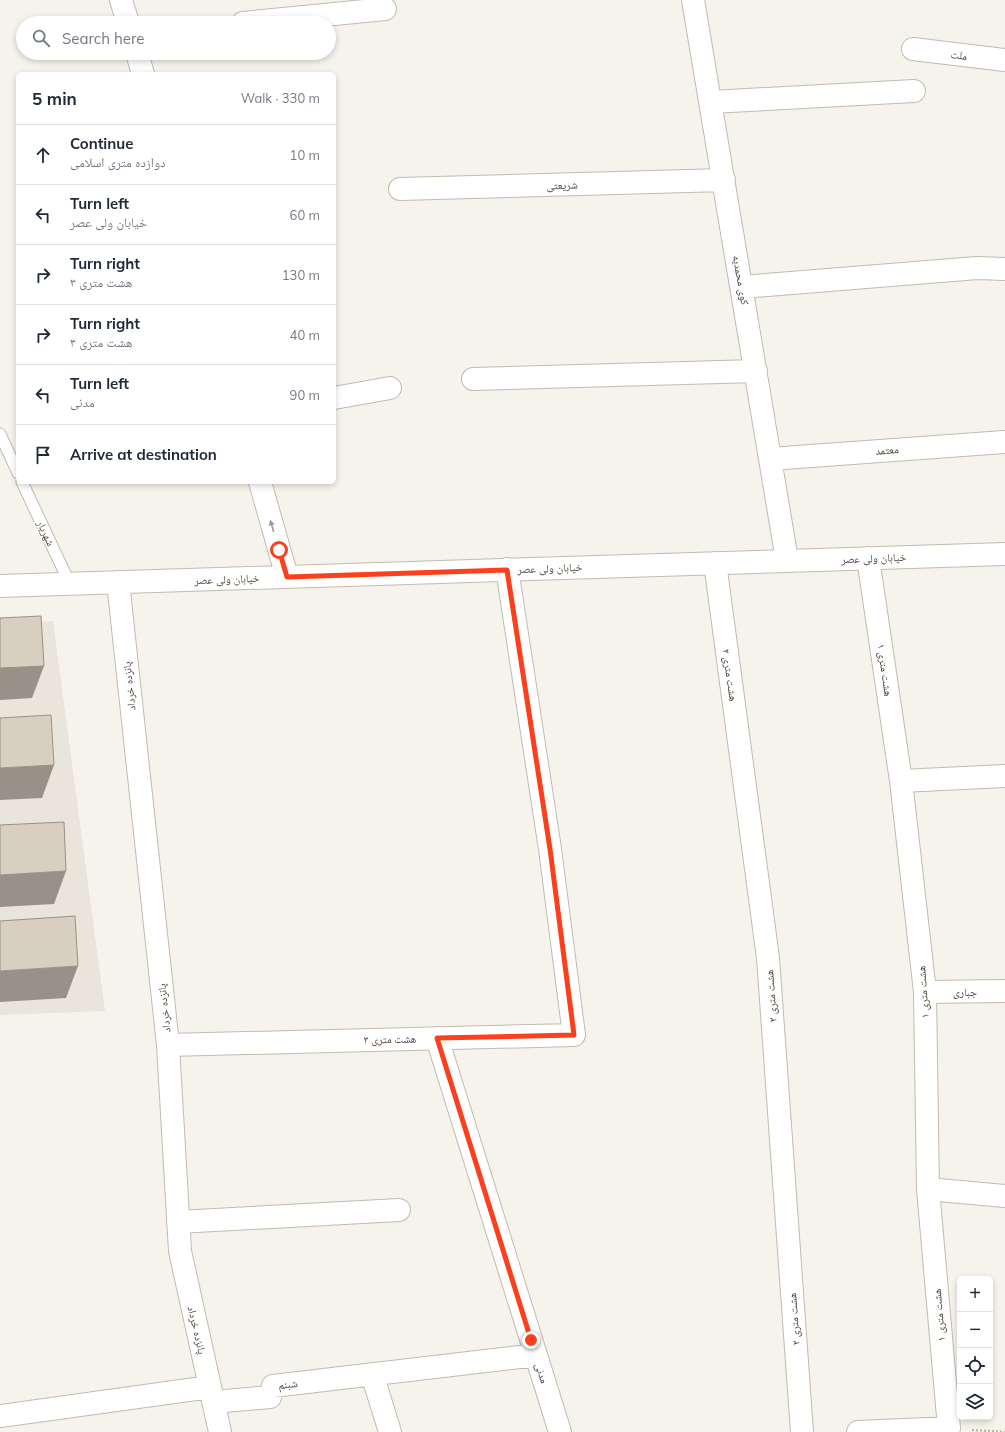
<!DOCTYPE html>
<html lang="en">
<head>
<meta charset="utf-8">
<style>
  body { margin:0; font-family:Mulish,"Noto Naskh Arabic",sans-serif; background:#f2f2f3; color:#1f2937 }
  .controls { position:absolute; right:12px; bottom:12px; display:grid; overflow:hidden; border-radius:6px; box-shadow:0 2px 6px #0003 }
  .controls button { width:36px; height:36px; display:grid; place-items:center; padding:0; border:0; border-bottom:1px solid #e0e1e3; background:#fff; color:#1f2937; font:20px sans-serif }
  .stop { position:absolute; width:12px; height:12px; margin:-9px; border:3px solid #fc3f1d; border-radius:50%; background:#fff }
  .stop.end { background:#fc3f1d; border-color:#fff; box-shadow:0 1px 4px #0008 }
  .list { margin:0; padding:0; list-style:none }
  h2 { display:flex; justify-content:space-between; align-items:center; height:52px; margin:0; padding:0 16px; font-size:17px }
  h2 small { font-size:13px; font-weight:400; color:#747a83 }
  .list li { display:grid; grid-template-columns:26px 1fr auto; gap:12px; align-items:center; box-sizing:border-box; height:60px; padding:0 16px; border-top:1px solid #e0e1e3 }
  .list b { display:block; font-size:15px; white-space:nowrap }
  .list p { margin:0; font-size:13px; white-space:nowrap; color:#747a83 }
  .list em { font-size:13px; font-style:normal; color:#747a83 }
  .icon { flex:none; width:22px; height:22px; fill:none; stroke:currentColor; stroke-width:2; stroke-linecap:round; stroke-linejoin:round }
  .map { position:relative; flex:none; width:1005px; height:1432px; overflow:hidden }
  .search { position:absolute; background:#fff; box-shadow:0 2px 6px #0003; left:16px; top:16px; width:320px; height:44px; display:flex; align-items:center; gap:10px; box-sizing:border-box; padding:0 14px; border-radius:22px; color:#747a83; font-size:15px }
  .panel { position:absolute; background:#fff; box-shadow:0 2px 6px #0003; left:16px; top:72px; width:320px; height:412px; border-radius:6px }
  .map>svg:first-child { display:block }
  .residential { fill:#eae5da }
  .lines { fill:none; stroke-linecap:round; stroke-linejoin:round }
  .lane-casing { stroke:#c2bbae; stroke-width:13 }
  .street-casing { stroke:#c2bbae; stroke-width:24 }
  .path { stroke:#c4b79f; stroke-width:2.5; stroke-dasharray:2 2; stroke-linecap:butt }
  .lane { stroke:#fff; stroke-width:11 }
  .street { stroke:#fff; stroke-width:22 }
  .shaded-wall { fill:#979187 }
  .building { fill:#d8cfc1; stroke:#979187 }
  .oneway { fill:#9c9892 }
  .route { stroke:#fc3f1d; stroke-width:5 }
  .labels { text-anchor:middle; dominant-baseline:central; stroke-width:3; stroke-linejoin:round; paint-order:stroke }
  .street-label { font-size:11px; fill:#4b4439; stroke:#fff }
</style>
</head>
<body>
<div class="map">
<svg width="1005" height="1432" viewBox="0 0 1005 1432">
  <rect width="100%" height="100%" fill="#f6f3ec"/>
  <path class="residential" d="M53 621 105 1011 0 1015V624Z"/>
  <g class="lines">
    <g class="lane-casing">
      <path id="lane" d="M0 434 18 473
        M22 482 70 584"/>
    </g>
    <g class="street-casing">
      <path id="street" d="M121 0 128 23
        M693 0 787 560
        M243 23 385 9
        M913 49 1005 60
        M137 53 143 74
        M711 102 914 91
        M400 189 724 180
        M742 287 977 268 1005 269
        M473 379 756 371
        M334 398 390 388
        M770 459 1004 442
        M260 482 287 577
        M715 563 768 958 802 1432
        M118 582 168 1045 180 1251 220 1432
        M0 586 1005 554
        M901 781 1005 776
        M925 992 1005 991
        M437 1038 560 1432
        M168 1045 574 1035 550 849 507 569
        M928 1189 1005 1196
        M178 1222 399 1210
        M372 1374 390 1432
        M213 1402 270 1397 273 1386 536 1355
        M0 1416 210 1387
        M858 1432 949 1428 928 1189 925 992 901 781 868 558"/>
    </g>
    <path class="path" d="M972 1430 1005 1432"/>
    <use href="#lane" class="lane"/>
    <use href="#street" class="street"/>
  </g>
  <path class="shaded-wall" d="M44 666 32 698 0 700V668Z
    M54 765 42 798 0 800V768Z
    M66 871 54 904 0 907V875Z
    M78 966 66 998 0 1002V971Z"/>
  <path class="building" d="M41 616 44 666 0 668V618Z
    M51 715 54 765 0 768V718Z
    M64 822 66 871 0 875V825Z
    M75 916 78 966 0 971V921Z"/>
  <defs><path id="oneway-solid" d="M-6-.8H1V-3.2L6.5 0L1 3.2V.8H-6Z"/></defs>
  <use class="oneway" href="#oneway-solid" transform="translate(272 526) rotate(-106)"/>
  <g class="lines">
    <path class="route" d="M279 550 287 577 507 570 550 849 574 1035 437 1038 531 1340"/>
  </g>
  <g class="labels">
    <g class="street-label">
      <text transform="translate(959 55) rotate(7)">ملت</text>
      <text transform="translate(562 185) rotate(-2)">شریعتی</text>
      <text transform="translate(741 280) rotate(80)">کوی محمدیه</text>
      <text transform="translate(887 450) rotate(-4)">معتمد</text>
      <text transform="translate(46 533) rotate(65)">شهریار</text>
      <text transform="translate(874 558) rotate(-2)">خیابان ولی عصر</text>
      <text transform="translate(550 568) rotate(-2)">خیابان ولی عصر</text>
      <text transform="translate(227 579) rotate(-2)">خیابان ولی عصر</text>
      <text transform="translate(885 670) rotate(82)">هشت متری ۱</text>
      <text transform="translate(730 675) rotate(82)">هشت متری ۲</text>
      <text transform="translate(129 686) rotate(-96)">پانزده خرداد</text>
      <text transform="translate(923 992) rotate(-94)">هشت متری ۱</text>
      <text x="965" y="992">جباری</text>
      <text transform="translate(771 996) rotate(-94)">هشت متری ۲</text>
      <text transform="translate(164 1008) rotate(-96)">پانزده خرداد</text>
      <text transform="translate(390 1039) rotate(-1)">هشت متری ۳</text>
      <text transform="translate(939 1315) rotate(-95)">هشت متری ۱</text>
      <text transform="translate(794 1319) rotate(-94)">هشت متری ۲</text>
      <text transform="translate(197 1330) rotate(77)">پانزده خرداد</text>
      <text transform="translate(542 1373) rotate(73)">مدنی</text>
      <text transform="translate(288 1384) rotate(-7)">شبنم</text>
    </g>
  </g>
</svg>
<div class="controls">
<button>+</button>
<button>−</button>
<button><svg class="icon" aria-label="locate" viewBox="0 0 24 24"><circle cx="12" cy="12" r="6"/><path d="M12 2v4M12 18v4M2 12h4M18 12h4"/></svg></button>
<button><svg class="icon" aria-label="layers" viewBox="0 0 24 24"><path d="M12 4l9 5-9 5-9-5zM3 14l9 5 9-5"/></svg></button>
</div>
<div class="stop" style="left:279px;top:550px"></div>
<div class="stop end" style="left:531px;top:1340px"></div>
<div class="search"><svg class="icon" aria-label="search" viewBox="0 0 24 24"><circle cx="10" cy="10" r="6"/><path d="M15 15l6 6"/></svg>Search here</div>
<section class="panel">
<h2>5 min<small>Walk · 330 m</small></h2>
<ul class="list">
<li><svg class="icon" aria-label="ahead" viewBox="0 0 24 24"><path d="M12 20V5M6 11l6-6 6 6"/></svg><div><b>Continue</b><p>دوازده متری اسلامی</p></div><em>10 m</em></li>
<li><svg class="icon" aria-label="left" viewBox="0 0 24 24"><path d="M17 20v-9H6M10 6l-5 5 5 5"/></svg><div><b>Turn left</b><p>خیابان ولی عصر</p></div><em>60 m</em></li>
<li><svg class="icon" aria-label="right" viewBox="0 0 24 24"><path d="M7 20v-9h11M14 6l5 5-5 5"/></svg><div><b>Turn right</b><p>هشت متری ۳</p></div><em>130 m</em></li>
<li><svg class="icon" aria-label="right" viewBox="0 0 24 24"><path d="M7 20v-9h11M14 6l5 5-5 5"/></svg><div><b>Turn right</b><p>هشت متری ۳</p></div><em>40 m</em></li>
<li><svg class="icon" aria-label="left" viewBox="0 0 24 24"><path d="M17 20v-9H6M10 6l-5 5 5 5"/></svg><div><b>Turn left</b><p>مدنی</p></div><em>90 m</em></li>
<li><svg class="icon" aria-label="arrive" viewBox="0 0 24 24"><path d="M6 21V4h12l-3 4 3 4H6"/></svg><div><b>Arrive at destination</b></div></li>
</ul>
</section>
</div>
</body>
</html>
